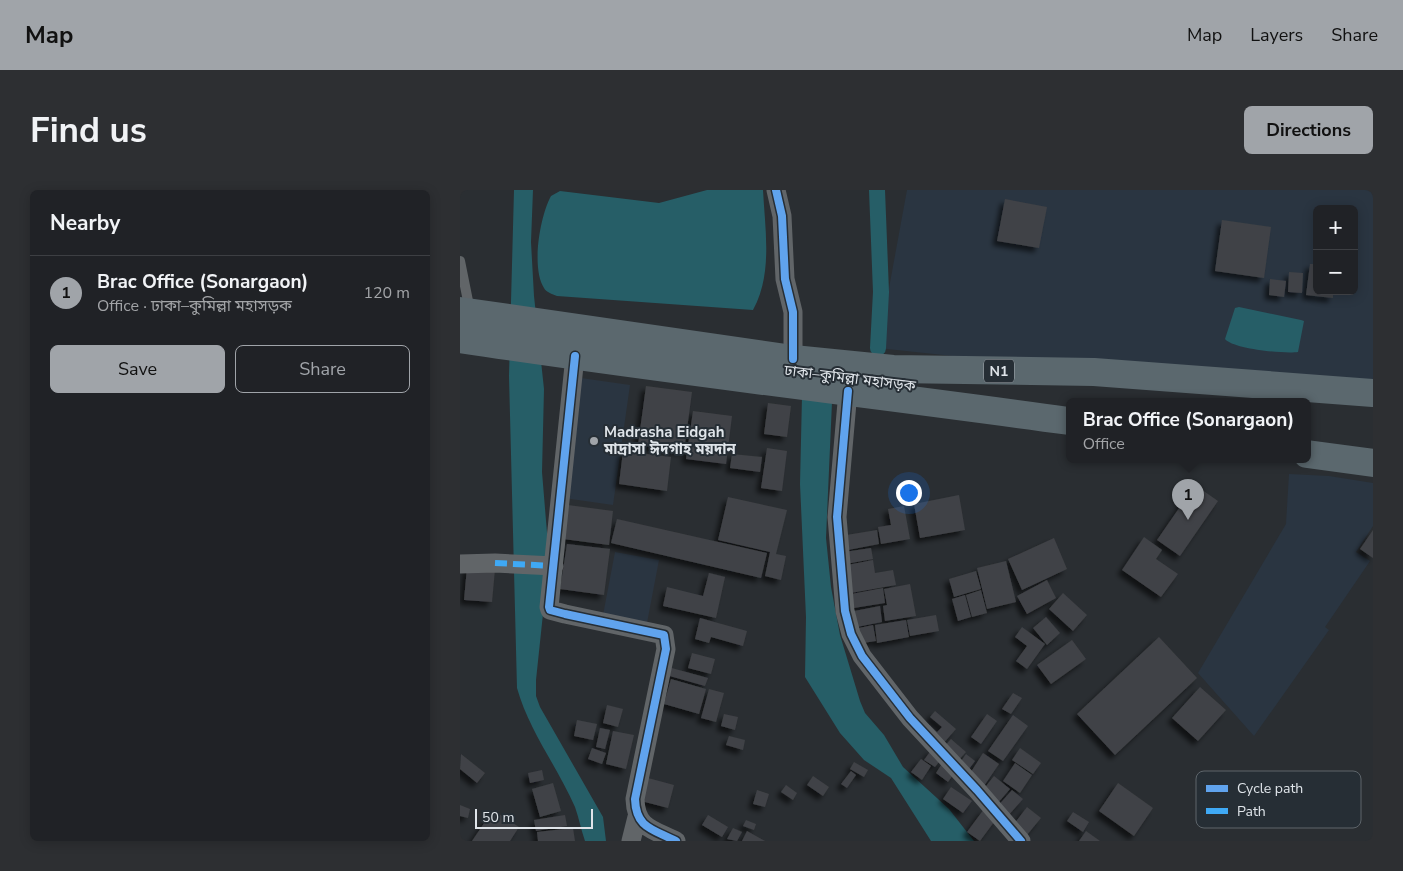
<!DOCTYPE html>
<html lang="en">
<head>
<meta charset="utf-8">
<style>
  body { margin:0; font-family:"Nunito Sans","Noto Sans Bengali",sans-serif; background:#2d2f32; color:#f1f3f6 }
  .controls { position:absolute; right:15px; top:15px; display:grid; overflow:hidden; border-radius:8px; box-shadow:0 2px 12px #0003 }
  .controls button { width:45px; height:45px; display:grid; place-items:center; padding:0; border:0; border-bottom:1px solid #3d3f43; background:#202226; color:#f1f3f6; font:25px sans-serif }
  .scale { position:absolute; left:15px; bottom:12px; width:118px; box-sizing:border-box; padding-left:5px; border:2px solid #dfe4e9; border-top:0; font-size:14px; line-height:18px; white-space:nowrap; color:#dfe4e9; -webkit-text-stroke:4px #262e35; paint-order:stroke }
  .you { position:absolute; left:448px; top:302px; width:18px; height:18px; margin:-12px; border:4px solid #fff; border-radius:50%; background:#1a73e8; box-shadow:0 0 0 8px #1a73e833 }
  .badge { display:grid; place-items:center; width:32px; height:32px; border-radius:50%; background:#a0a4a9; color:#111; font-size:16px; font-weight:700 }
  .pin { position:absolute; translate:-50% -41px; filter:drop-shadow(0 1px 2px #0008) }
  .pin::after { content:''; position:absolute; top:26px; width:18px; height:15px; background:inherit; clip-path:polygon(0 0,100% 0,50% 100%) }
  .popup { position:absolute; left:606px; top:208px; width:245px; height:65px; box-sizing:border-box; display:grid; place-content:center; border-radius:8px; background:#202226; filter:drop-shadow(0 1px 4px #0005); font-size:16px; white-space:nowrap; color:#a2a4a7 }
  .popup b { font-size:19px; color:#f1f3f6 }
  .popup::after { content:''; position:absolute; left:50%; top:100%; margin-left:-10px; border:10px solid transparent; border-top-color:#202226 }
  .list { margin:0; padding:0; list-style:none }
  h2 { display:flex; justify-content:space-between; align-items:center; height:65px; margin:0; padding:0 20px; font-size:21px }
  h2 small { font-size:16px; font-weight:400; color:#a2a4a7 }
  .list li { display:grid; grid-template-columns:32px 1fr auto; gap:15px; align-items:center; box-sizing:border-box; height:75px; padding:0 20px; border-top:1px solid #3d3f43 }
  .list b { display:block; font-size:19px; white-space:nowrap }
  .list p { margin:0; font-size:16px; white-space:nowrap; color:#a2a4a7 }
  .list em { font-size:16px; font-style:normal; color:#a2a4a7 }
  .actions { display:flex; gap:10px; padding:15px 20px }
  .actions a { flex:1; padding:11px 0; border:1px solid #a0a4a9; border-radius:8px; text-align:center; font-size:18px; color:#a0a4a9 }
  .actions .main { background:#a0a4a9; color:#111 }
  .map { position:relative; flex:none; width:913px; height:651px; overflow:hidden; border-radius:8px }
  header { display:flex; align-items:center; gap:30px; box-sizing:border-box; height:70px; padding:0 25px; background:#a0a4a9; color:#111 }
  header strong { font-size:24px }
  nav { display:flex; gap:28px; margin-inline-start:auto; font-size:18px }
  .intro { display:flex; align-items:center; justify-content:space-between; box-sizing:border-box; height:120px; padding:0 30px }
  h1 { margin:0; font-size:35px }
  .button { padding:12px 22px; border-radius:8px; background:#a0a4a9; color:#111; font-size:18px; font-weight:700 }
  main { display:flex; gap:30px; padding:0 30px }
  aside { flex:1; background:#202226; border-radius:8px; box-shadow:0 2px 12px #0003 }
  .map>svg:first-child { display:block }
  .built { fill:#2a3541; fill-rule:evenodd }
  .water { fill:#265e67 }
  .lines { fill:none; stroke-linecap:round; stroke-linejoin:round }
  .canal { stroke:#265e67; stroke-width:16 }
  .building { fill:#404246; filter:url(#shadow) }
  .lane { stroke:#616568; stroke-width:10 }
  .street { stroke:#616568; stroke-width:19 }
  .highway { stroke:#5b686e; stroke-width:28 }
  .quiet { stroke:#3fa9f5; stroke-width:6; stroke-dasharray:12 6; stroke-linecap:butt }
  .cycleway-casing { stroke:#262e35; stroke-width:11 }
  .cycleway { stroke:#60a3ed; stroke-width:8 }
  .poi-dot { fill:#a0a4a9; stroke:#262e35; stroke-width:2 }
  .labels { text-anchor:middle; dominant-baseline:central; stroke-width:4; stroke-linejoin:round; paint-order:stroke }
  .shield { fill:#262e35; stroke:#a8adb3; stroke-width:1 }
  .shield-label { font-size:14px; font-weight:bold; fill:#dfe4e9 }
  .street-label { font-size:15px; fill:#dfe4e9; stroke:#262e35 }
  .poi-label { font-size:15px; font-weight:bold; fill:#dfe4e9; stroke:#262e35; text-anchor:start }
  .key { fill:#262e35; stroke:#5e656b; stroke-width:1 }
  .key-label { font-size:14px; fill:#dfe4e9 }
</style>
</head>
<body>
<header>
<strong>Map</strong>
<nav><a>Map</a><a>Layers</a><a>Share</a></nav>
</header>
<div class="intro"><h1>Find us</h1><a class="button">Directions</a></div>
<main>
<aside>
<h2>Nearby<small></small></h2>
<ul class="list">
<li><span class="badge">1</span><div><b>Brac Office (Sonargaon)</b><p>Office · ঢাকা–কুমিল্লা মহাসড়ক</p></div><em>120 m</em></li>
</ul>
<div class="actions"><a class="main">Save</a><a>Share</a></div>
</aside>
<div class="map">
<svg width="913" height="651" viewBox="0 0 913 651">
  <defs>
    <filter id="shadow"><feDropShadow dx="-4.5" dy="4.5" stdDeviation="2.5" flood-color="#0009"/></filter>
  </defs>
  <rect width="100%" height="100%" fill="#2a2e32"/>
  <path class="built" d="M447 0H913V211L418 158ZM857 19H894V101H857Z
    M114 187 170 195 153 315 97 307Z
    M829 284 869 286 913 293V336L896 362 910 371 865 437 869 440 794 546 738 483 826 334Z
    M155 362 199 370 187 433 143 425Z"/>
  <path class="water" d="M54 0H73L71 52 74 106 84 199 82 282 89 367 76 490V506L80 517 143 627 146 651H125C121 640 119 628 115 617 97 576 69 541 57 498L49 186Z
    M247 0H303C305 39 313 84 293 120L97 106C92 104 86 102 84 98 71 78 80 26 91 6L100 1 199 13Z
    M779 117 841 130 844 131 838 162C824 164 773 159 765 149L775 118Z
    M342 206 372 212 366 348 371 397 380 445 400 511 405 523 424 545 443 577 489 619 514 651H471L431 588 404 570 380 543 345 487 346 427 340 294Z"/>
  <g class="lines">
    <path class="canal" d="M417 0 421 102 418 158"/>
  </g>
  <path class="building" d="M545 9 587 17 579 58 537 51Z
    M762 30 811 37 804 88 755 81Z
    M850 74H857V101H873V108L846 105Z
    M829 82 843 83 842 103 828 102Z
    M810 89 826 91 824 107 809 105Z
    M186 196 232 202 224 261 178 255Z
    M308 213 331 216 327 247 304 244Z
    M233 221 272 226 266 274 226 269Z
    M307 258 327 261 322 301 301 298Z
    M163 261 211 267 207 301 159 294Z
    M272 264 302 267 300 282 270 278Z
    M735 295 758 311 720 366 697 350Z
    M499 305 505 340 460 348 454 314Z
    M268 307 327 320 316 364 326 366 321 390 305 386 310 362 258 350Z
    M108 315 153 321 149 355 103 349Z
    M444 316 450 349 421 354 418 337 431 335 428 319Z
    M157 329 307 363 301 388 151 353Z
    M417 340 419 354 383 361 380 346Z
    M913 340V368L900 359Z
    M684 347 702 360 696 369 718 384 701 407 662 380Z
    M594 348 607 379 562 400 548 369Z
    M107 354 150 359 144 405 100 399Z
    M411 358 413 369 386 374 384 362Z
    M413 370 415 383 433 380 436 395 391 403 387 375Z
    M546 371 556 412 527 419 517 378Z
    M7 377 35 379 32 412 4 410Z
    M516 381 521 399 494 407 489 389Z
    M249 383 265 387 256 428 203 416 207 397 243 406Z
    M587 390 596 408 567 424 557 406Z
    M450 394 456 426 425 431 423 416 427 415 424 399Z
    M423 398 425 413 394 418 391 404Z
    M521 400 527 423 512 427 506 405Z
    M603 403 627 425 613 441 589 419Z
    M505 405 511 427 498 431 492 409Z
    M420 416 422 432 392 438 389 422Z
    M476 425 479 441 450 446 447 430Z
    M586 427 600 443 587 455 573 438Z
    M240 428 287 441 283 456 251 447 249 453 235 449Z
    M446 430 449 447 417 453 415 435Z
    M413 435 416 451 397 454 394 439Z
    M562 437 585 454 567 479 556 471 567 456 555 447Z
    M699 447 737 488 655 565 617 524Z
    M612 450 626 469 591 494 577 475Z
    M232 463 255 469 251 484 228 478Z
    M208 477 248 488 245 496 206 485Z
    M211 489 246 499 239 524 204 514Z
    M740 497 766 520 738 551 712 528Z
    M249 499 264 503 256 532 241 528Z
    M553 503 562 508 551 524 542 519Z
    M147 515 163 519 158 537 143 533Z
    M475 521 496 539 481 556 466 532 477 542 482 537 470 527Z
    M264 524 278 527 275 540 261 536Z
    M527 524 537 531 521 554 511 547Z
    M553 525 568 536 543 571 528 561Z
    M117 530 137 534 133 550 114 546Z
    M140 538 150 540 145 559 136 557Z
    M153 541 174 545 166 579 146 574Z
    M269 546 285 550 283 560 266 555Z
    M491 549 506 562 497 572 482 559Z
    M132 558 146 563 142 574 128 569Z
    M560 558 581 573 573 584 552 570Z
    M472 559 483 567 475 577 464 570Z
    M523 563 539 574 524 596 509 585Z
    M1 564 25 583 17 593 0 579Z
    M506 564 515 571 506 583 497 577Z
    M461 569 471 576 462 590 451 582Z
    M394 572 408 580 404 587 390 579Z
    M483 572 496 581 488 592 476 583Z
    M555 573 572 585 560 603 543 591Z
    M82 580 84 590 70 593 68 583Z
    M391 581 396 585 387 598 381 594Z
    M353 586 369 597 363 606 347 595Z
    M534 586 550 599 537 614 522 601Z
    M188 588 214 595 208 618 181 611Z
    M93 593 101 621 80 627 72 599Z
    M658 593 693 618 674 646 639 621Z
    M326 595 337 603 333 610 321 602Z
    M491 597 512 611 503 623 483 609Z
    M297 600 309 604 305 617 293 614Z
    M552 600 563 609 547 627 536 618Z
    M0 615 10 619 8 628 0 626Z
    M567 617 581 628 567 645 554 634Z
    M524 619 537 628 520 651 507 642Z
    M33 620 59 637 50 651H12Z
    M613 622 629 632 623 642 607 631Z
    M105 625 107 636 76 641 74 630Z
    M248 625 268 637 262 647 242 635Z
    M286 630 296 634 294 640 283 636Z
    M113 638 115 651H78L77 642Z
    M273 638 282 642 277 651 267 649Z
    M287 641 305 651H282Z
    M626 641 640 651H619Z"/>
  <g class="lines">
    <path class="lane" d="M0 71 10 121"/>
    <path class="street" d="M316 0 322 26 325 89 333 122V169
      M115 166 89 417 90 420 105 424 204 445 206 459 175 609C176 638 192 639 216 651
      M388 201 377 327 385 421 391 444 402 466 450 528 517 600 561 651
      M0 374 35 373 94 376
      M171 651 177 627"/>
    <path class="highway" d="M0 121 333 169 433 179 634 182 913 203
      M0 149C203 180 406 203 609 231
      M847 264 913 273"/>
    <path class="quiet" d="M35 373 94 376"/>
    <g class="cycleway-casing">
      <path id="cycleway" d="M316 0 322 26 325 89 333 122V169
        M115 166 89 417 90 420 105 424 204 445 206 459 175 609C176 638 192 639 216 651
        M388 201 377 327 385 421 391 444 402 466 450 528 517 600 561 651"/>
    </g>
    <use href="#cycleway" class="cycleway"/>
  </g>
  <circle class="poi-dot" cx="134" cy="251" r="5"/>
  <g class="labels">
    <rect class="shield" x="524" y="169.5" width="30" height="23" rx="4"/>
    <g class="shield-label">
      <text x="539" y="181">N1</text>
    </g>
    <g class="street-label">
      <text transform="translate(390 188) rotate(7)">ঢাকা–কুমিল্লা মহাসড়ক</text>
    </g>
    <g class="poi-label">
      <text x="144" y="242">Madrasha Eidgah<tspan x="144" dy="17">মাদ্রাসা ঈদগাহ ময়দান</tspan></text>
    </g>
  </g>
  <rect x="736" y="581" width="165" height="57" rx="8" class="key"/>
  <rect x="746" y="595" width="22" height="7" fill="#60a3ed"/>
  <rect x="746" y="618" width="22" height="6" fill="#3fa9f5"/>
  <g class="key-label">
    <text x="777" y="603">Cycle path</text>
    <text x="777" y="626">Path</text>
  </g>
</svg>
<div class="controls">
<button>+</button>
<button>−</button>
</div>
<div class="scale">50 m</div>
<div class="you"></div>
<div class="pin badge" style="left:728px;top:330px">1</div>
<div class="popup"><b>Brac Office (Sonargaon)</b>Office</div>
</div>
</main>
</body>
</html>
